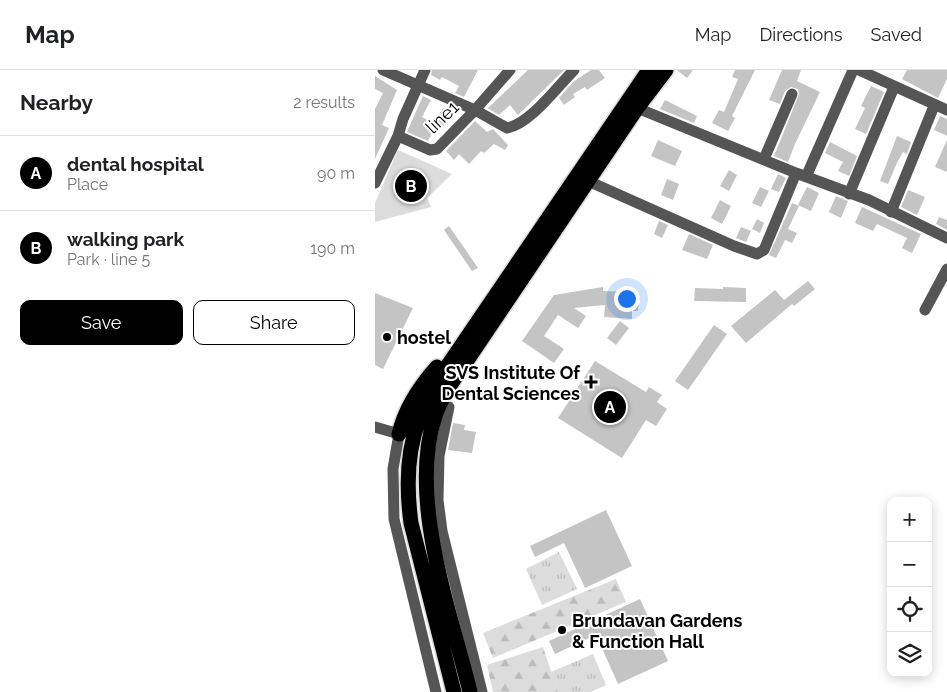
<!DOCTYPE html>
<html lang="en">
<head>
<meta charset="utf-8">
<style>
  body { margin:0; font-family:Raleway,sans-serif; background:#f2f2f2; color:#202124 }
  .controls { position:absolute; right:15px; bottom:15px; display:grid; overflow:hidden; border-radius:10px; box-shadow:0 2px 12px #0003 }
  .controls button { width:45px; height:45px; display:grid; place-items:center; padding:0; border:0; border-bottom:1px solid #e0e0e0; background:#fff; color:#202124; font:25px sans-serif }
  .you { position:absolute; left:251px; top:228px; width:18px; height:18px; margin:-12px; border:4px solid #fff; border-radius:50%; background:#1a73e8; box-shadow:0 0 0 8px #1a73e833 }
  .badge { display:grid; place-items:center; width:32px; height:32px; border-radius:50%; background:#000; color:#fff; font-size:16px; font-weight:700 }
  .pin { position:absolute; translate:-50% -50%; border:2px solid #fff; box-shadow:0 1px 5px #0006 }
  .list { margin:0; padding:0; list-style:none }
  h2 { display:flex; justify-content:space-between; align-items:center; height:65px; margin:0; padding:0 20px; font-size:21px }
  h2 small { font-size:16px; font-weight:400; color:#757577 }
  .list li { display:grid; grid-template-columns:32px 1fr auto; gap:15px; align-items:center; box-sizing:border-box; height:75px; padding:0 20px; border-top:1px solid #e0e0e0 }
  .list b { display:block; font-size:19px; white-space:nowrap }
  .list p { margin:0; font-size:16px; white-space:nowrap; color:#757577 }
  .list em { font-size:16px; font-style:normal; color:#757577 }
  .actions { display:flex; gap:10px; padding:15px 20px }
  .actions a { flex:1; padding:11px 0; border:1px solid #000; border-radius:10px; text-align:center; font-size:18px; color:#000 }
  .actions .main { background:#000; color:#fff }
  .icon { flex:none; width:28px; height:28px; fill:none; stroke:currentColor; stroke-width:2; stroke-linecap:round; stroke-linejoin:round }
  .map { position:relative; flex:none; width:572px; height:622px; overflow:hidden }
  header { display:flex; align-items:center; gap:30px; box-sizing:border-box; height:70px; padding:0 25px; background:#fff; border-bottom:1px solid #e0e0e0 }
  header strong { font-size:24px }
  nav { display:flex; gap:28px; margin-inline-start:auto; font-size:18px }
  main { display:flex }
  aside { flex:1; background:#fff }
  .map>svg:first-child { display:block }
  .grass { fill:url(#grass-tufts) }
  .forest { fill:url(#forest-firs) }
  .park { fill:#dcdcdc }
  .building { fill:#c4c4c4 }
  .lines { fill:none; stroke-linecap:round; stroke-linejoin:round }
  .highway-casing { stroke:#dbdbdb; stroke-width:18 }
  .minor { stroke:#555; stroke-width:11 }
  .highway { stroke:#000; stroke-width:15 }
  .poi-dot { fill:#000; stroke:#fff; stroke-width:2 }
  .labels { text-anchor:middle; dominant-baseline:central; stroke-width:4; stroke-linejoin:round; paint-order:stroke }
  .street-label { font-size:18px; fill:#000; stroke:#fff }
  .poi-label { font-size:18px; font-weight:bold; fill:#000; stroke:#fff; text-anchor:start }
</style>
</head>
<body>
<header>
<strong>Map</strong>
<nav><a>Map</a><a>Directions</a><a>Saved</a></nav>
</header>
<main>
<aside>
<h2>Nearby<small>2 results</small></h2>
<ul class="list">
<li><span class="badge">A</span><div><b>dental hospital</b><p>Place</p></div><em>90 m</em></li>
<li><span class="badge">B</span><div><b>walking park</b><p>Park · line 5</p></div><em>190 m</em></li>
</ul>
<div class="actions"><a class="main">Save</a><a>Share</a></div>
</aside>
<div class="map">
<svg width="572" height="622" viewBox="0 0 572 622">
  <defs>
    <pattern id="grass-tufts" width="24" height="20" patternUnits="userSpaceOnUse" patternTransform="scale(1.25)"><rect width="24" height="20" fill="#dcdcdc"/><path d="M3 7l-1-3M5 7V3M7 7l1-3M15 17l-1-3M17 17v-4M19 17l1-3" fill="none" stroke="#bbb"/></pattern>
    <pattern id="forest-firs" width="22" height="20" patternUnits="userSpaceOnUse" patternTransform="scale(1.25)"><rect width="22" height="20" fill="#dcdcdc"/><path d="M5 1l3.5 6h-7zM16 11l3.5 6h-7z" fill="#bbb"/></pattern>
  </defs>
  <rect width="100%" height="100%" fill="#fff"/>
  <path class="grass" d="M184 482 202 519 167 535 151 499Z
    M218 584 231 615 216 622H183L176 602Z"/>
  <path class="forest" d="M241 509 251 532 118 588 108 563Z
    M168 577 183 622H118L112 595Z"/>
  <path class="park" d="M23 80 77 104 52 128 56 137 0 152V133Z"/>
  <path class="building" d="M57 0H103L89 27 80 23 84 16 67 7 65 10 56 5Z
    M153 0H189L143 45 135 35 124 45 114 39 113 38Z
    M216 0H224L230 8 212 20 210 17 198 24 200 27 189 35 184 28 198 12Z
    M302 0H318L312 8Z
    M360 0H380L357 46 360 48 353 61 337 53 344 40 349 42 363 9 357 7Z
    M407 0H426L422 11 445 22 420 74 413 92 399 86 424 24 423 19 416 17 410 21 405 34 394 30Z
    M532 0H572V9L563 28 527 9Z
    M0 6 22 20 7 55 14 58 0 89V39L8 23 0 19Z
    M496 16 509 22 491 64 480 59 490 38 486 36Z
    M48 26 56 30 47 47 61 55 53 71 32 62Z
    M290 30 322 46 319 53 285 39Z
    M68 38 76 43 69 56 60 51Z
    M565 46 572 49V66L559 60Z
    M100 51 112 62 118 59 133 75 130 80 119 74 109 83 106 81 94 94 84 84 79 90 71 81Z
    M522 66 536 72 532 84 528 82 522 93 513 114 505 111Z
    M283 70 307 81 300 96 276 86Z
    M572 70V102L560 97Z
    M455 72 482 86 474 106 463 101 468 92 450 83Z
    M354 100 362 105 354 121 345 116Z
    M403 104 411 108 404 122 396 119Z
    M292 109 304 114 298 130 286 125Z
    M385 117 394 121 386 137 377 133Z
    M432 117 444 123 436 141 423 135Z
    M533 120 550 127 542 145 526 137Z
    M461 126 473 131 466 148 454 142Z
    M345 130 356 136 347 154 336 148Z
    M417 133 424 136 413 159 422 163 417 173 410 170 401 188 394 185Z
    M487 137 546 164 537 183 527 178 532 168 502 154 498 161 480 153Z
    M564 147 572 150V160L561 154Z
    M382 149 389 153 385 163 377 159Z
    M284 151 293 155 287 168 279 164Z
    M74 156 103 198 97 201 69 160Z
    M366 157 376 161 371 172 361 168Z
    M314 164 338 175 332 189 307 180Z
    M433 211 440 219 419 236 417 234 371 273 356 256 400 220 409 230Z
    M228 217V221L259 222V226L264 227 263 241H257V249L229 247 230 235 199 238 211 246 203 258 183 245 169 266 189 279 179 293 147 271 179 225Z
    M348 217 371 218V232L319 231 320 218 348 219Z
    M0 223 38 238 8 299 0 295Z
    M245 251 254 258 241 275 232 268Z
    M339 255 352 264 313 320 300 311Z
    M220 291 271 322 274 317 287 325 282 332 292 339 281 356 271 350 247 388 183 348Z
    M78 353 90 355 89 360 101 362 97 383 73 380Z
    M231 440 257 496 210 518 189 473 160 487 155 476Z
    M265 529 293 591 243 614 221 565 180 584 174 571Z"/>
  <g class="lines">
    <g class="highway-casing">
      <path id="highway" d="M24 364C30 339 45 316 62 297
        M79 622 36 453C29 401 34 359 61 313L274 0
        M95 622C75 540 33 429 60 346 68 322 85 301 99 280L262 38 291 0"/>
    </g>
    <path class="minor" d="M8 0 100 40 135 0
      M484 0 572 40
      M262 38 421 103 494 130 572 168
      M23 66 55 80 62 79 100 40 132 58C155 54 182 17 199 0
      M389 89 417 24
      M431 107 478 0
      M213 111 359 176 382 184 389 180 421 103
      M0 113 23 66 28 49 50 0
      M474 124 519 17
      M516 142 559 36
      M550 240 572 199
      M74 337 64 386 63 430 67 461 107 622
      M0 357 24 364 18 399 19 449 61 622"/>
    <use href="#highway" class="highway"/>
  </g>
  <g class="poi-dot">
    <circle cx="12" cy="267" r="5"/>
    <path d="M213.5 304.5h5v5h5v5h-5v5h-5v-5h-5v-5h5z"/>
    <circle cx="187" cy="560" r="5"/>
  </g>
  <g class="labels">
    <g class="street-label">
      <text transform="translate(67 47) rotate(-44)">line1</text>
    </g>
    <g class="poi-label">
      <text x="22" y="267">hostel</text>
      <text x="205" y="302" text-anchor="end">SVS Institute Of<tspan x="205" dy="21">Dental Sciences</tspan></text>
      <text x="197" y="550">Brundavan Gardens<tspan x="197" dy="21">&amp; Function Hall</tspan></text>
    </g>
  </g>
</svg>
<div class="controls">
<button>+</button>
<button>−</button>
<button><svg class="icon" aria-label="locate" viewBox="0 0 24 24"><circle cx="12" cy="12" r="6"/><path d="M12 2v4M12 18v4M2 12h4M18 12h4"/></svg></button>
<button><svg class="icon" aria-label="layers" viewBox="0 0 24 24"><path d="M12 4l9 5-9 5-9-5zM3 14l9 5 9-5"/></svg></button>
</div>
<div class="you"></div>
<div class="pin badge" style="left:235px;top:337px">A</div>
<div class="pin badge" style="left:36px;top:116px">B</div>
</div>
</main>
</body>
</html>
